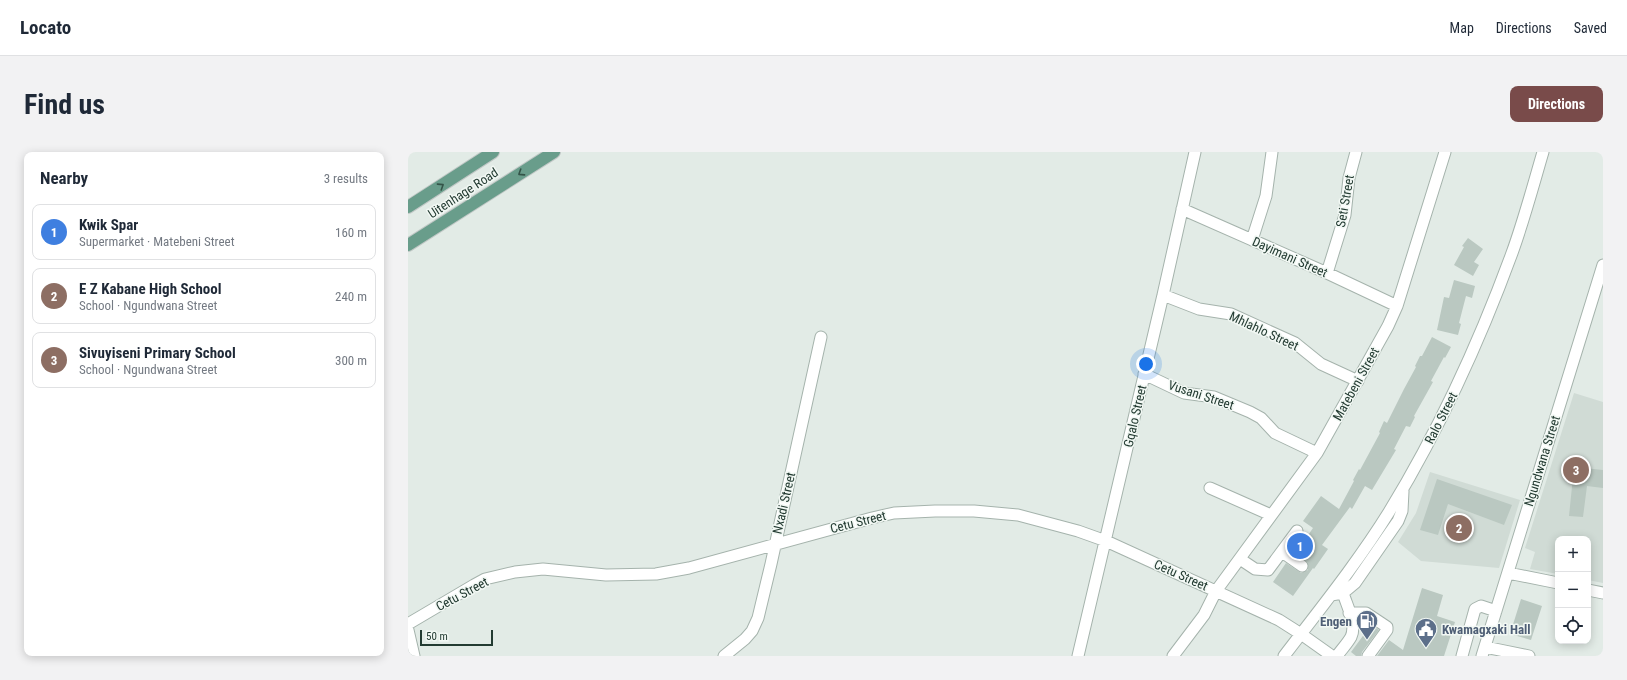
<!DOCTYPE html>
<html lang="en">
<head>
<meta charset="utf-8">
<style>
  body { margin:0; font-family:"Roboto Condensed",sans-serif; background:#f2f2f3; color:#1f2937 }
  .controls { position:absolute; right:12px; bottom:12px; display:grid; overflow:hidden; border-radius:8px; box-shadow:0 2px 10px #0003 }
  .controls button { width:36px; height:36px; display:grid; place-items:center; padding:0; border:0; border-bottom:1px solid #e0e1e3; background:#fff; color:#1f2937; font:20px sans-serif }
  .scale { position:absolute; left:12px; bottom:10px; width:73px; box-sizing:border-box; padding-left:4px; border:2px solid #233b32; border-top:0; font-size:11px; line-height:14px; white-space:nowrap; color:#233b32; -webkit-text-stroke:3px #f2f8f4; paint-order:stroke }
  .you { position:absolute; left:738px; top:212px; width:14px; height:14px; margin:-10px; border:3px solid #fff; border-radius:50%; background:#1a73e8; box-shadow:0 0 0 6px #1a73e833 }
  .badge { display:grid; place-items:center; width:26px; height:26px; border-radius:50%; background:#794b4a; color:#fff; font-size:13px; font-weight:700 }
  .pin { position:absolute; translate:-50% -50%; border:2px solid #fff; box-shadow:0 1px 4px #0006 }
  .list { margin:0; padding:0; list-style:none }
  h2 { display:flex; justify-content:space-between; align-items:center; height:52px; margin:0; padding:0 16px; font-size:17px }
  h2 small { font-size:13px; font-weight:400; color:#747a83 }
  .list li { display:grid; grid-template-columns:26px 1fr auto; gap:12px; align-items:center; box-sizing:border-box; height:56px; margin:0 8px 8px; padding:0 8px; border:1px solid #e0e1e3; border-radius:8px }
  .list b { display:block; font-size:15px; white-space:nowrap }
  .list p { margin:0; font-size:13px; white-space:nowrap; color:#747a83 }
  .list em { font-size:13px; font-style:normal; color:#747a83 }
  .icon { flex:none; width:22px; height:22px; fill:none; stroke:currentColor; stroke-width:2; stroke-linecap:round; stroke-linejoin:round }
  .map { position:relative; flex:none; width:1195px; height:504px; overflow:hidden; border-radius:8px }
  header { display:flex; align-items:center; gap:24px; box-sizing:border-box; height:56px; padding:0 20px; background:#fff; border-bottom:1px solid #e0e1e3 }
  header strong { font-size:19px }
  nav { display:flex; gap:22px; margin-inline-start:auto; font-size:14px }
  .intro { display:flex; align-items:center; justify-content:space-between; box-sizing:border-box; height:96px; padding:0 24px }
  h1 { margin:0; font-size:28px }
  .button { padding:10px 18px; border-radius:8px; background:#794b4a; color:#fff; font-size:14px; font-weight:700 }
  main { display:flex; gap:24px; padding:0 24px }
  aside { flex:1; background:#fff; border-radius:8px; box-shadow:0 2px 10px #0003 }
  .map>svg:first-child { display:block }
  .built { fill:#d0dbd5 }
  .building { fill:#bac8c1 }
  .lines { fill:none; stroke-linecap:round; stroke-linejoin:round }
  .minor-casing { stroke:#a5b3ac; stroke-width:13 }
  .major-casing { stroke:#c1c8c6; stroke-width:14 }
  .minor { stroke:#fff; stroke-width:11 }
  .major { stroke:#699d8b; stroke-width:12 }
  .oneway { stroke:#345448 }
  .labels { text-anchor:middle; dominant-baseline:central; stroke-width:3; stroke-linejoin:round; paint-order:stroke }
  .street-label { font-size:13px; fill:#233b32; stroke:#f2f8f4 }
  .service-label { font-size:13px; font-weight:bold; fill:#4e5e75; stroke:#f2f8f4; text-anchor:end }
</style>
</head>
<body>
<header>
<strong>Locato</strong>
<nav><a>Map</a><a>Directions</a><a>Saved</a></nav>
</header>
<div class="intro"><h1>Find us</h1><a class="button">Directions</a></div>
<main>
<aside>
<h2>Nearby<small>3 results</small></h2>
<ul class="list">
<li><span class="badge" style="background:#3f7fe0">1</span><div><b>Kwik Spar</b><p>Supermarket · Matebeni Street</p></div><em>160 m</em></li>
<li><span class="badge" style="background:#8d6e63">2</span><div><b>E Z Kabane High School</b><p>School · Ngundwana Street</p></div><em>240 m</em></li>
<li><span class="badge" style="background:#8d6e63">3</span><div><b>Sivuyiseni Primary School</b><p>School · Ngundwana Street</p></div><em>300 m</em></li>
</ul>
</aside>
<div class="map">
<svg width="1195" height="504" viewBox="0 0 1195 504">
  <rect width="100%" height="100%" fill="#e2ebe6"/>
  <path class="built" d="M1166 241 1195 250V431L1180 428V387H1150V422L1122 417 1127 400 1117 396Z
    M1022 320 1112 348 1091 416 1013 409 990 390 1008 361Z"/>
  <path class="building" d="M1060 86 1075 97 1066 110 1071 113 1065 124 1046 113 1056 95 1054 94Z
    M1046 128 1067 134 1064 146 1058 144 1051 171 1053 172 1050 183 1029 178 1036 145 1041 146Z
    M1024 185 1043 195 1037 206 1036 205 1023 229 1025 230 1006 264 1007 265 1002 275 998 274 986 297 988 298 964 338 957 334 944 357 942 355 914 393 920 397 906 417 905 416 885 444 865 430 878 411 893 421 900 418V411L888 401 905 376 895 369 913 344 931 357 946 329 945 328 951 317 952 318 972 281 971 280 976 269 979 271 996 237 1008 215 1007 214 1012 204H1014Z
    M1166 315 1195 318V336L1179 334 1175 365 1161 364Z
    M1029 327 1104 353 1096 373 1040 352 1030 383 1012 378Z
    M1014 436 1035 443 1029 464 1047 470 1036 504H969L981 488 995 498Z
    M1113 447 1134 454 1123 488 1102 482Z
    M963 473 971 478 954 500 953 504H948L943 500Z"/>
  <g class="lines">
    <g class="minor-casing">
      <path id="minor" d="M774 57 919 121 989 154
        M844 88 858 44 864 0
        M919 121 937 63 941 26 948 0
        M755 143 791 157 823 162 887 191 913 212 950 229
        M736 222 776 241 806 245 842 260 853 266 867 281 909 301
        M802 336 863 363
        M874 400 894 414
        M832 407 847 417 860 418 889 379
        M1100 421 1150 431
        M1180 438 1195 441
        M923 443 935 441 947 431 990 369 994 359 995 339
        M941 461H958L979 475V478L960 504
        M0 472 66 433 77 427 107 420 135 417 198 423 248 422 281 416 464 366 486 361 527 359H566L610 363 670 379 698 389 871 468 893 482 924 504
        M0 478 6 504
        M1077 495 1121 504
        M316 504 337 487 344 479 350 466 363 412 413 185
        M670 504 755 143 787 0
        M765 504 796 463 808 439 909 301 980 174 989 154 1037 0
        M876 504C912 457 950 410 981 360 1031 278 1071 191 1104 101 1116 68 1125 34 1135 0
        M929 504C933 498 939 492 943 485 949 472 939 454 935 441
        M1054 504 1067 457 1073 454 1088 459
        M1074 504 1195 113"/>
    </g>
    <g class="major-casing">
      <path id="major" d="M0 55 85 0
        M0 93 146 0"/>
    </g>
    <use href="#minor" class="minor"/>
    <use href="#major" class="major"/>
  </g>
  <defs><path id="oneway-chevron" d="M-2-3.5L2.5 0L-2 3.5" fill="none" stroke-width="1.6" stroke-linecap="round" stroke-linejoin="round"/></defs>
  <g class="oneway">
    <use href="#oneway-chevron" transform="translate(113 21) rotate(147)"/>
    <use href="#oneway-chevron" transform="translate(33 34) rotate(-33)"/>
  </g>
  <defs>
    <g id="fuel-pin" transform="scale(1.15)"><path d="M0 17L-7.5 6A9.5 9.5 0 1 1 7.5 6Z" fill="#5c6f8a" stroke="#f2f8f4"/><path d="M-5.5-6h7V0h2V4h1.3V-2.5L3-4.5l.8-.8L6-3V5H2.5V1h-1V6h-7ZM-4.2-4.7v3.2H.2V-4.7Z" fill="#fff"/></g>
    <g id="civic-pin" transform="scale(1.15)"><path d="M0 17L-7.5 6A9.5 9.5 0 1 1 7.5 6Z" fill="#5c6f8a" stroke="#f2f8f4"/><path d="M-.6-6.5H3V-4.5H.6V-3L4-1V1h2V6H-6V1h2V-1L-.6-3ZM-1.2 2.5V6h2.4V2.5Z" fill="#fff"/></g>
  </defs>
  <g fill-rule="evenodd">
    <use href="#fuel-pin" x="959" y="469"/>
    <use href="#civic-pin" x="1018" y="477"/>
  </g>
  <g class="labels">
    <g class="street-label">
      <text transform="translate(55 41) rotate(-33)">Uitenhage Road</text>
      <text transform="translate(937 49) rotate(-80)">Seti Street</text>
      <text transform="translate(882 105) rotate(24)">Dayimani Street</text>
      <text transform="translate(856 179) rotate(25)">Mhlahlo Street</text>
      <text transform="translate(948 232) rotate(-61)">Matebeni Street</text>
      <text transform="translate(793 243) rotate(18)">Vusani Street</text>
      <text transform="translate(727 264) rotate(-77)">Gqalo Street</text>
      <text transform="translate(1033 266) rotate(-63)">Ralo Street</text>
      <text transform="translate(1134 309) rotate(-73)">Ngundwana Street</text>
      <text transform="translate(376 351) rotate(-77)">Nxadi Street</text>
      <text transform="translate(450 370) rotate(-14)">Cetu Street</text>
      <text transform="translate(773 423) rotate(24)">Cetu Street</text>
      <text transform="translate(54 442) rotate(-28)">Cetu Street</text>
    </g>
    <g class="service-label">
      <text x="944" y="469">Engen</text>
      <text x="1034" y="477" text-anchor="start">Kwamagxaki Hall</text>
    </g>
  </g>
</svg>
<div class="controls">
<button>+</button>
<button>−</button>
<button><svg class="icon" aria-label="locate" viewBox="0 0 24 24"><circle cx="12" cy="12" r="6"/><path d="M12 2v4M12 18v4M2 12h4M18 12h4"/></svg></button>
</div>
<div class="scale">50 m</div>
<div class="you"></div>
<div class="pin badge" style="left:892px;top:394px;background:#3f7fe0">1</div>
<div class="pin badge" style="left:1051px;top:376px;background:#8d6e63">2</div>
<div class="pin badge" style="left:1168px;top:318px;background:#8d6e63">3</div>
</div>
</main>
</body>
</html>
